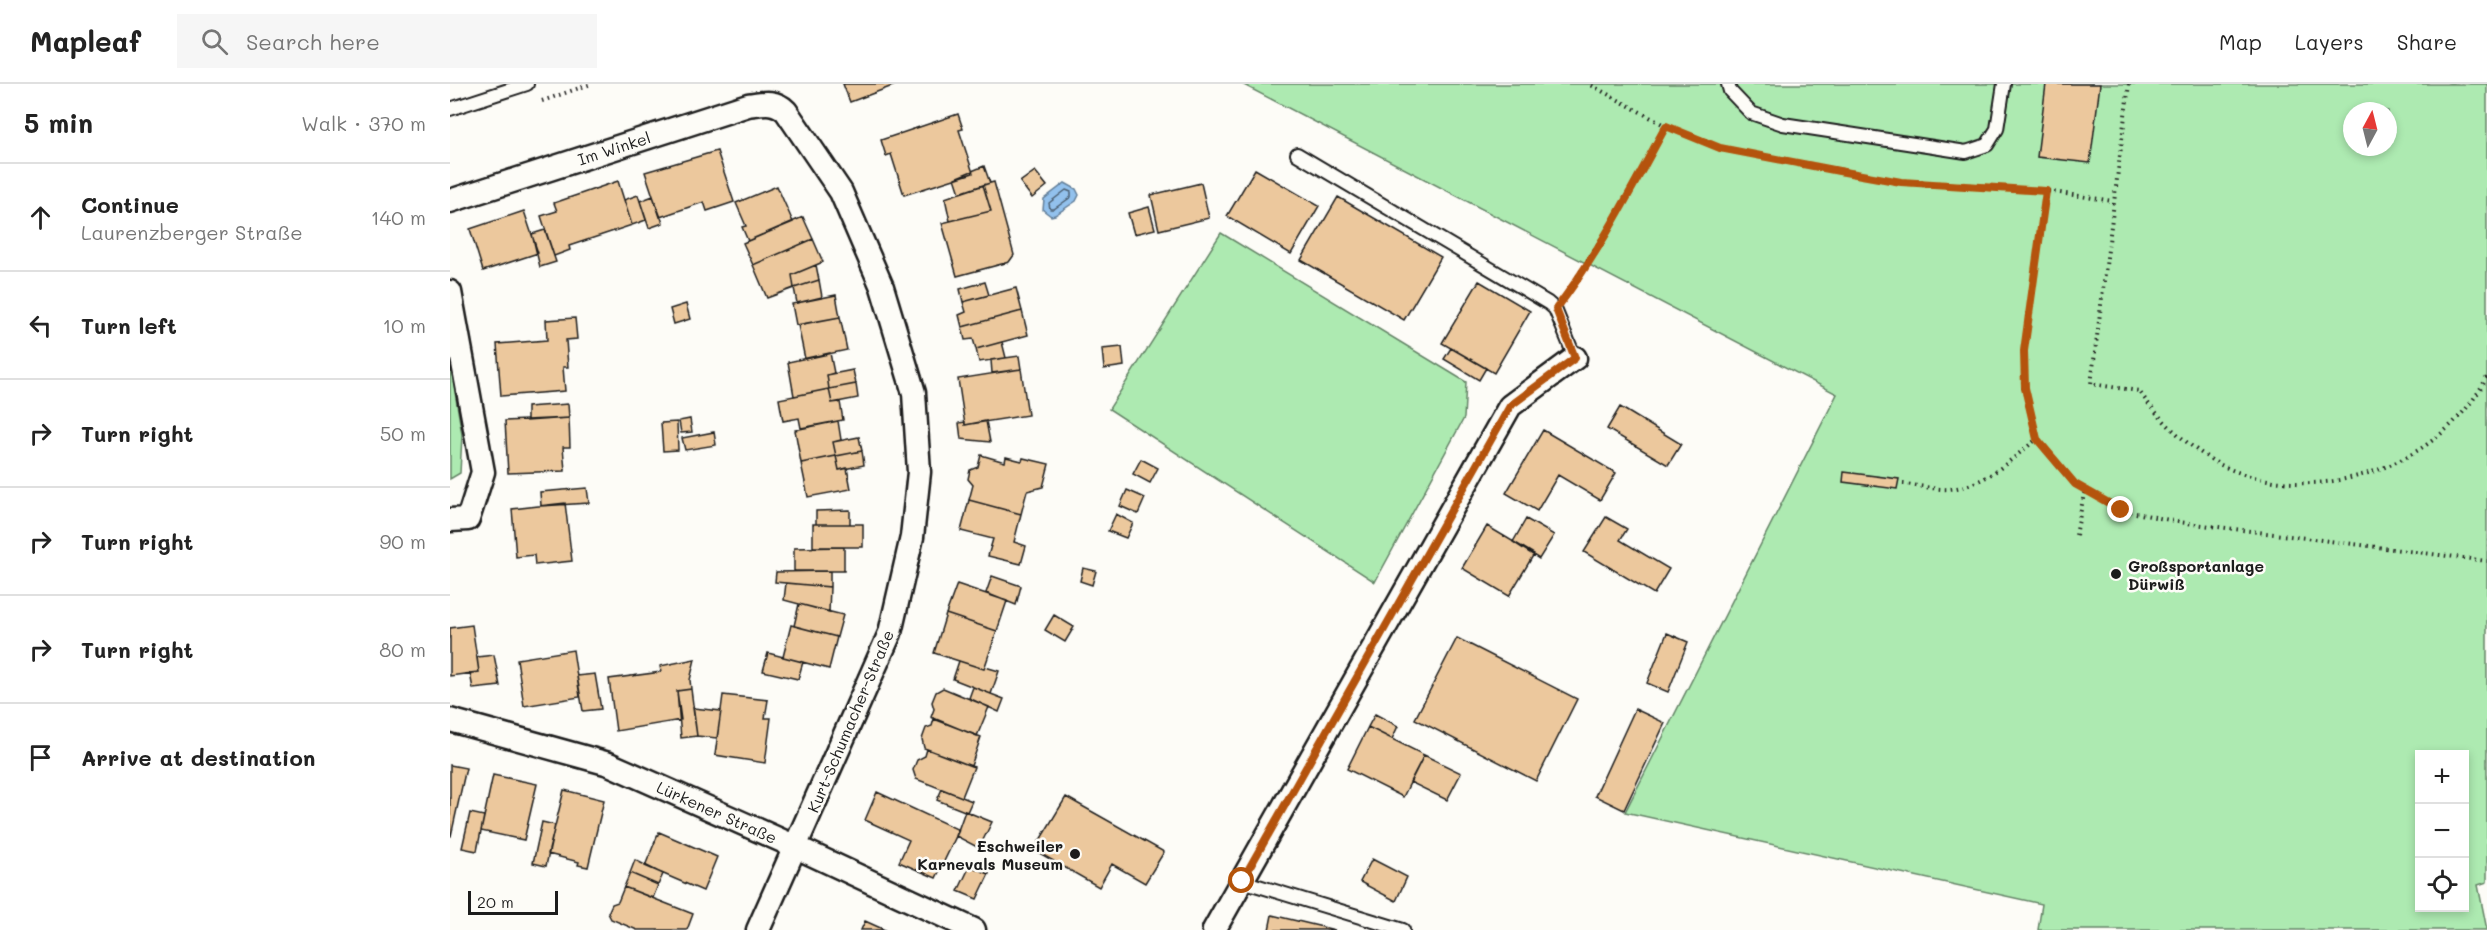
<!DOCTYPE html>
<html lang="en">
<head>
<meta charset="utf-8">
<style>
  body { margin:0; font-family:Mali,sans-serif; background:#f6f6f6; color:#222 }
  .controls { position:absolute; right:18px; bottom:18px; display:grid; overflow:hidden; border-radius:0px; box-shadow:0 3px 9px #0003 }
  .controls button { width:54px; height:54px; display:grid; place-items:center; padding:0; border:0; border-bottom:2px solid #e0e0e0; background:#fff; color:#222; font:30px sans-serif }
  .compass { position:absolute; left:1893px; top:18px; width:54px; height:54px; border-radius:50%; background:#fff; box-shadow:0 3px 9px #0003; rotate:7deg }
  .scale { position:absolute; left:18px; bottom:15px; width:90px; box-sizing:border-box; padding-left:6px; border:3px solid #1c1c1c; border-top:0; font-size:16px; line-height:21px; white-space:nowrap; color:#1c1c1c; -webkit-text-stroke:4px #fdfcf7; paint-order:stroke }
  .stop { position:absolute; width:18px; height:18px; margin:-14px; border:4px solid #b45309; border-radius:50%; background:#fff }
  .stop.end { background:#b45309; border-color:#fff; box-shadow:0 2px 6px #0008 }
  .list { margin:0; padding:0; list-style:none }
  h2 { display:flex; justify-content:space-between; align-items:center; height:78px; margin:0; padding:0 24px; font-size:26px }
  h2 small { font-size:20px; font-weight:400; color:#767676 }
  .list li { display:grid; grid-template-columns:39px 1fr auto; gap:18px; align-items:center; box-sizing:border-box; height:108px; padding:0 24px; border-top:2px solid #e0e0e0 }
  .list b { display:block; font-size:22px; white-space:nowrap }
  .list p { margin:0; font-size:20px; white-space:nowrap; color:#767676 }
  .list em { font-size:20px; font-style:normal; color:#767676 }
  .icon { flex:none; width:33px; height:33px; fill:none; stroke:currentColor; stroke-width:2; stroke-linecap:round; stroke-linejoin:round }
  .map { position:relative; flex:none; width:2037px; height:846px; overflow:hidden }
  header { display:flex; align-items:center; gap:36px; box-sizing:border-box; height:84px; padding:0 30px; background:#fff; border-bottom:2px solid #e0e0e0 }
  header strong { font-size:28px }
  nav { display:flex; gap:33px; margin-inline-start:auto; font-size:21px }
  .search { width:420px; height:54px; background:#f6f6f6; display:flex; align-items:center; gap:15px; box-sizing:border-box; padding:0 21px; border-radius:0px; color:#767676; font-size:22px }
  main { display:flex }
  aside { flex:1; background:#fff }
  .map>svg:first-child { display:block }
  .green { fill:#adeab1; stroke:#648366; stroke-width:1.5; fill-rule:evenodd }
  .water { fill:#92c1ed; stroke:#637f99; stroke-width:1.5 }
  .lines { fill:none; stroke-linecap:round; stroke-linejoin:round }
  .shore { stroke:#4b5e70; stroke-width:1.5 }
  .building { fill:#ecc89d; stroke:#1c1c1c; stroke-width:1.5 }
  .service-casing { stroke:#1c1c1c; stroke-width:16 }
  .minor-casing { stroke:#1c1c1c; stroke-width:27 }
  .path { stroke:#1c1c1c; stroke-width:4; stroke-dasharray:1.5 4.5; stroke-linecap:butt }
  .service { stroke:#fdfcf7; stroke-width:12 }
  .minor { stroke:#fdfcf7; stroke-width:22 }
  .route { stroke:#b45309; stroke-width:8 }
  .poi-dot { fill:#1c1c1c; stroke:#fdfcf7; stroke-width:2 }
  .labels { text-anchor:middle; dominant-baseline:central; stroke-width:5; stroke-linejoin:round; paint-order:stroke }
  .street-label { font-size:16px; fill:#1c1c1c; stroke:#fdfcf7 }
  .poi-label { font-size:16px; font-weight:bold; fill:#1c1c1c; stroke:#fdfcf7; text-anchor:start }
</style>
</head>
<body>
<header>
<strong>Mapleaf</strong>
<div class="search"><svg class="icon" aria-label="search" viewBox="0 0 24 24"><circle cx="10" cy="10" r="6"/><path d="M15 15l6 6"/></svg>Search here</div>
<nav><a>Map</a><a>Layers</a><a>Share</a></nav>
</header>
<main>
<aside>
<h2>5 min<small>Walk · 370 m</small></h2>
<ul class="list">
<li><svg class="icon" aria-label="ahead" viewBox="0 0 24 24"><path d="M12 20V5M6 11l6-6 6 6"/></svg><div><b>Continue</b><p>Laurenzberger Straße</p></div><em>140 m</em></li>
<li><svg class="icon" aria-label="left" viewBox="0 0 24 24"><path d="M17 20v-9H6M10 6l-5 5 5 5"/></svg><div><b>Turn left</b></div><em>10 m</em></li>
<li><svg class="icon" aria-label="right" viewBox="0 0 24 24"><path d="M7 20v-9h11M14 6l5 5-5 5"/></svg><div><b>Turn right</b></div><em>50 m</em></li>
<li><svg class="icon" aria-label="right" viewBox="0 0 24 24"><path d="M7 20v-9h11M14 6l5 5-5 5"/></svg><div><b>Turn right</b></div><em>90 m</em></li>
<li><svg class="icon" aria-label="right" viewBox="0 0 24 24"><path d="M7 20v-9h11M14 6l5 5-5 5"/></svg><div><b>Turn right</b></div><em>80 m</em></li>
<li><svg class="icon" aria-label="arrive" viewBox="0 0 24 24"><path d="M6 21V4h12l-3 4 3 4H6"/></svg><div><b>Arrive at destination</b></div></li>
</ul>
</aside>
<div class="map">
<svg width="2037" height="846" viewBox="0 0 2037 846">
  <rect width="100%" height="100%" fill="#fdfcf7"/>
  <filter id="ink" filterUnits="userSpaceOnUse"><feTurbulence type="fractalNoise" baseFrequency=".0167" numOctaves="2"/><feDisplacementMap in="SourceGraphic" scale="12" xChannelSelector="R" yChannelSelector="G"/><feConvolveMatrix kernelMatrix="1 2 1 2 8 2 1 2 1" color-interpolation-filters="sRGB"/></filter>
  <g filter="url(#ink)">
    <path class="green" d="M792 0H2037V798L2028 801 2037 846H1588L1592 820 1175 728 1387 310ZM1902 27H1938V63H1902ZM1970 670H2014V824H1970Z
      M771 149 1016 298 1014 334 925 498 659 325Z
      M0 278 12 351 10 389 0 395Z"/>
    <path class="water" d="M615 99 626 105 629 111 626 117 605 131 601 132 593 126 594 115Z"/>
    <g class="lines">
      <path class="shore" d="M616 106 621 108V113L604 125H600L599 119Z"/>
    </g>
    <path class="building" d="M393 0H448L400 18Z
      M1596 0H1650L1640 79 1587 73Z
      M508 30 513 45 509 46 523 89 454 111 441 70 436 72 431 56Z
      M267 67 284 118 257 127 254 118 210 133 195 88Z
      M534 82 540 99 510 109 505 94Z
      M805 85 869 122 841 170 777 132Z
      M585 87 597 102 582 114 570 98Z
      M168 97 182 141 119 162 120 166 104 172 91 132 107 127 104 119Z
      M544 98 564 171 559 178 507 192 492 139 541 127 533 101Z
      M751 99 759 134 709 146 701 111Z
      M533 101 541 127 500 137 495 114Z
      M327 102 343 138 298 157 292 143 296 142 286 119Z
      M188 111 196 136 182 141 174 116Z
      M203 112 213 139 199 144 190 117Z
      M888 113 991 173 954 236 851 176Z
      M699 123 705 145 684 150 678 129Z
      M74 127 88 169 33 187 20 145Z
      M353 133 363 155 303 181 293 159Z
      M95 146 106 178 90 183 82 150Z
      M363 155 373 178 342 191 344 204 317 214 303 181Z
      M366 181 369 196 344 204 342 191Z
      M369 196 372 213 347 219 344 204Z
      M1029 197 1080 227 1044 289 992 259Z
      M535 198 539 211 513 218 510 205Z
      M566 204 572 227 512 243 509 231 516 228 513 218Z
      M386 211 390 233 346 241 342 220Z
      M236 220 240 235 224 240 220 225Z
      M572 227 578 251 526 265 523 255 515 256 512 243Z
      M390 233 397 266 355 275 348 241Z
      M125 234 127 255 116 256 118 283H113L115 307 51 312 47 260 97 256 96 236Z
      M552 258 556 274 529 278 526 265Z
      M672 263 674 282 654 285 652 265Z
      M1001 264 1036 284 1029 296 994 275Z
      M380 269 384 289 377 291 379 305 344 312 338 278Z
      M569 272 571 285 542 289 541 276Z
      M571 285 578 331 515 341 508 295Z
      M403 286 406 300 379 305 377 291Z
      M406 300 408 314 382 319 379 305Z
      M379 305 382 319 390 318 393 336 351 344 349 334 333 337 329 315Z
      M118 320 119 334 77 337V323Z
      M1170 323 1231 360 1218 381 1157 345Z
      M119 334 120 363H113L115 387 58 389 55 337Z
      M240 335 242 348 231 349 229 337Z
      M388 337 391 356 383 358 386 372 351 379 345 346Z
      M536 337 540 358 511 355 509 339 515 338V341Z
      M227 338 228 366 213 367 211 339Z
      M1093 346 1166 389 1150 416 1108 391 1087 427 1056 409Z
      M264 348 266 361 235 366 232 354Z
      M409 353 412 367 386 372 383 358Z
      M412 367 414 381 389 386 386 372Z
      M531 371 555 378 556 373 572 377 573 374 599 380 593 403 577 407 571 430 519 416 523 401 518 395 520 386 528 383Z
      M386 372 389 386 397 384 401 405 358 413 351 379Z
      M691 375 708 384 700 399 683 390Z
      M1394 388 1449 395 1447 405 1393 398Z
      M137 404 139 419 91 422 90 408Z
      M677 406 695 414 688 430 670 422Z
      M519 416 571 430 564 458 576 462 571 480 538 472 543 455 511 447Z
      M115 419 122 477 85 481 84 471 66 473 62 425Z
      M400 426V440H366V427Z
      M666 430 683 439 676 454 658 447Z
      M1156 433 1177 445 1170 456 1219 485 1204 510 1134 468Z
      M1076 435 1104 451 1089 475 1063 458Z
      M363 440H413V463H363Z
      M1037 442 1084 470 1059 512 1012 484Z
      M394 463V487H344V464Z
      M633 484 646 487 642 501 630 497Z
      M380 487V503L325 498 326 488Z
      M542 492 571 502 566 521 536 509Z
      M336 499 380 503 379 528 334 516Z
      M507 500 557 517 547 547 496 530Z
      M349 520 393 531 387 553 344 542Z
      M496 530 547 547 534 585 484 569Z
      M604 531 624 543 615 558 595 546Z
      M22 541 29 588 0 592V544Z
      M341 541 387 553 379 585 333 573Z
      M1217 549 1238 558 1218 608 1197 599Z
      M1007 554 1127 615 1086 697 965 635Z
      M123 566 130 613 74 622 67 575Z
      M318 569 353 578 348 595 313 587Z
      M44 571 50 602 23 605 20 589 29 588 27 573Z
      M245 575 240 596 241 605 227 607 231 636 166 647 159 595 211 588 210 582Z
      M509 577 534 585 535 583 549 587 541 610 503 595Z
      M145 590 151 625 133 627 127 592Z
      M523 603 554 615 549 628 519 614Z
      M493 604 539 623 527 652 481 633 484 625 482 618 486 608Z
      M241 605 247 652 231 654 227 607Z
      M273 611 318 616 315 634H321L315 679 265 671Z
      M243 624 271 627 267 654 247 652Z
      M1185 625 1215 639 1174 726 1145 712Z
      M925 630 948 642 942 655 918 643Z
      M484 635 531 653 521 682 474 664 472 655 476 644 482 642Z
      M918 643 974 671 953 713 897 685Z
      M477 665 524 683 512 713 466 695 463 686 467 676 475 672Z
      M974 671 1011 689 997 716 960 698Z
      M0 681 16 684 1 752H0Z
      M43 691 87 700 74 756 31 747Z
      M492 705 522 717 517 728 487 716Z
      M114 706 154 716 138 783 128 781 129 778 98 770Z
      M427 708 509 746 486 794 449 778 459 756 415 736Z
      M616 713 714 768 695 799 662 780 649 803 584 766Z
      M515 727 542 738 529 764 506 752Z
      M20 729 34 732 27 767 12 764Z
      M92 738 105 741 96 782 83 779Z
      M209 748 267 773 253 807 195 782Z
      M922 775 957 793 946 817 910 798Z
      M185 776 213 790 208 801 180 789Z
      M520 782 539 790 527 815 508 807Z
      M180 789 208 801 203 814 174 803Z
      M174 803 243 830 237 846H187L161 835 158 829 162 820 168 818Z
      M822 831 885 846H819Z
      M415 837 435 846H411Z"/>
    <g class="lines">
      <g class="service-casing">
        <path id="service" d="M1278 0 1280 7 1301 29 1333 40 1516 68 1537 61 1547 45 1554 0
          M0 25 77 0
          M847 70 1098 219 1105 225 1125 274
          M792 797 953 846"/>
      </g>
      <g class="minor-casing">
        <path id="minor" d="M0 117 298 21C313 19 325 16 336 27L391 108 432 203 464 309 469 388 462 453 440 549 308 846
          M0 208 33 388 18 435 0 436
          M0 636 159 680 346 763 524 846
          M764 846 1060 322 1125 274"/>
      </g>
      <path class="path" d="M1679 0 1641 300 1689 307C1708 334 1738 363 1767 379 1860 427 1989 386 2037 293
        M92 17 141 0
        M1216 42 1270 64 1451 98 1596 107 1663 117
        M1596 107 1574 267V304L1587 355 1625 400 1671 426 1729 438 2037 477
        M1118 208 1162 140 1216 42 1139 0
        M1453 400C1468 401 1485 406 1499 405 1535 402 1560 376 1587 355
        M1626 451 1635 405"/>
      <use href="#service" class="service"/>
      <use href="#minor" class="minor"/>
    </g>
  </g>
  <g class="lines" filter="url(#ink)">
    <path class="route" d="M792 797 1060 322 1125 274 1106 225C1149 169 1182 104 1216 42L1270 64 1389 87 1451 98 1596 107 1574 267 1575 304 1587 355 1625 400 1671 426"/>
  </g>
  <g class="poi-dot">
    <circle cx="1666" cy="490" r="6"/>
    <circle cx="625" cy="770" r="6"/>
  </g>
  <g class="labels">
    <g class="street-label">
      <text transform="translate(164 64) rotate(-18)">Im Winkel</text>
      <text transform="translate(400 637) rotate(-67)">Kurt-Schumacher-Straße</text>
      <text transform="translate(267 728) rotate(24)">Lürkener Straße</text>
    </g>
    <g class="poi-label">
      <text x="1678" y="481">Großsportanlage<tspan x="1678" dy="18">Dürwiß</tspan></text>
      <text x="613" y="761" text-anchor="end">Eschweiler<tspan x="613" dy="18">Karnevals Museum</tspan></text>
    </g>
  </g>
</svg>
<div class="controls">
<button>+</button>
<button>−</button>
<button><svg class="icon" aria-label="locate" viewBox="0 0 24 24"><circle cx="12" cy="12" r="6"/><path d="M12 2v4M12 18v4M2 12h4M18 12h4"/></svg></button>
</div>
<svg class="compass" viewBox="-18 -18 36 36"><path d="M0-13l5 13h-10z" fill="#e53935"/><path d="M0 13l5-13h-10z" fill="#767676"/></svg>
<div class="scale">20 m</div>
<div class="stop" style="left:792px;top:797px"></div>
<div class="stop end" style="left:1671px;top:426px"></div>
</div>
</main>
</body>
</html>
